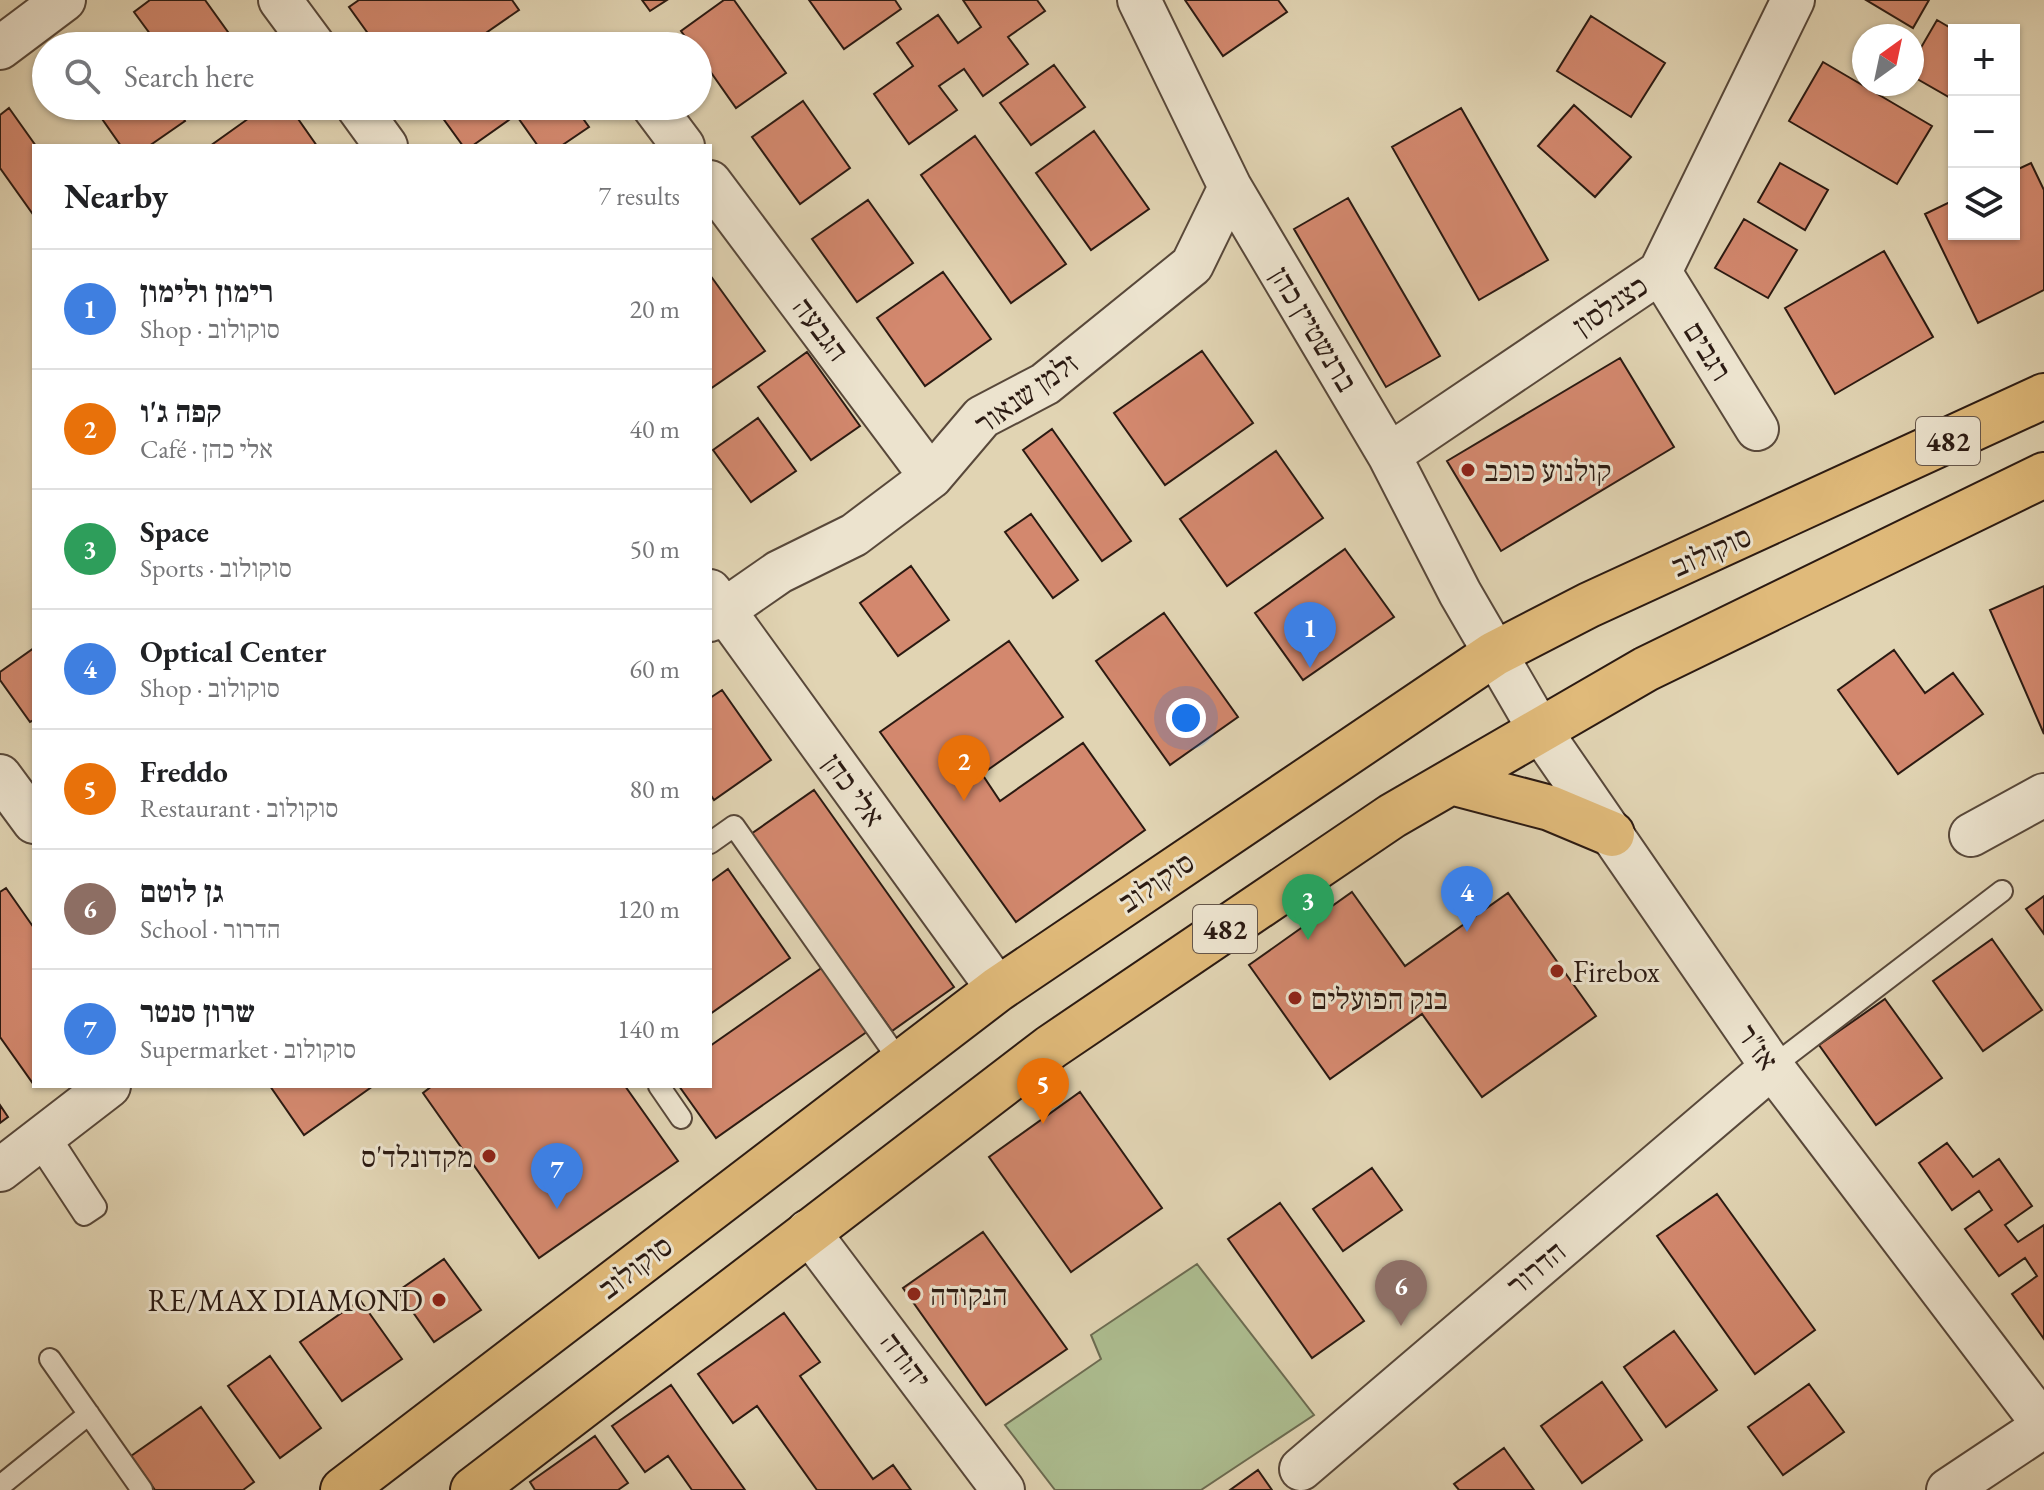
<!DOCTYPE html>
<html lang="en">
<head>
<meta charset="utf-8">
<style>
  body { margin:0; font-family:"EB Garamond","Frank Ruhl Libre",serif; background:#f6f6f6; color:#202124 }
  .controls { position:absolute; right:24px; top:24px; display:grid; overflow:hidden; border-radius:0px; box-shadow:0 2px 6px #0004 }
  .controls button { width:72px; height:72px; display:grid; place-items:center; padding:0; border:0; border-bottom:2px solid #e0e0e0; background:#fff; color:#202124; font:40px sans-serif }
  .compass { position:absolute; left:1852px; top:24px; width:72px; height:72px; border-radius:50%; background:#fff; box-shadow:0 2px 6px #0004; rotate:33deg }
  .you { position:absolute; left:1186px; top:718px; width:28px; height:28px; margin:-20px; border:6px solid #fff; border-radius:50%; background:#1a73e8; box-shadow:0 0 0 12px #1a73e833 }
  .badge { display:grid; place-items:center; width:52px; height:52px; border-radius:50%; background:#2563eb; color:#fff; font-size:26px; font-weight:700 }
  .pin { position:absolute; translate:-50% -66px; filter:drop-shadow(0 2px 4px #0008) }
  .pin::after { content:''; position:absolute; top:42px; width:28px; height:24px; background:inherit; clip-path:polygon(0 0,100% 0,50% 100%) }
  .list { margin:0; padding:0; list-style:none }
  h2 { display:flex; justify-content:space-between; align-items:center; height:104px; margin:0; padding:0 32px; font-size:34px }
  h2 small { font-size:26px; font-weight:400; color:#757577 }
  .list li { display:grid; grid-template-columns:52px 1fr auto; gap:24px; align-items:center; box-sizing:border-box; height:120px; padding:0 32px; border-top:2px solid #e0e0e0 }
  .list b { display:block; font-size:30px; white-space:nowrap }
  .list p { margin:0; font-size:26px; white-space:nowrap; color:#757577 }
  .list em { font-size:26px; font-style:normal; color:#757577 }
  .icon { flex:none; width:44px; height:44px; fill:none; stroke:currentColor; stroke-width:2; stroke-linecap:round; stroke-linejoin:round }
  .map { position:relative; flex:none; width:2044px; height:1490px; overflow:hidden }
  .search { position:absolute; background:#fff; box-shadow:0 2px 6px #0004; left:32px; top:32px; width:680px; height:88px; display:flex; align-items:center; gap:20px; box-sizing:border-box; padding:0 28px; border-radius:44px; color:#757577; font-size:30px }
  .panel { position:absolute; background:#fff; box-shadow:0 2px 6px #0004; left:32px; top:144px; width:680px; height:944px; border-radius:0px }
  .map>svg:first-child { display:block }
  .green { fill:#adbe91; stroke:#6c6c52; stroke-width:2 }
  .building { fill:#d3886e; stroke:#2b1a12; stroke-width:2 }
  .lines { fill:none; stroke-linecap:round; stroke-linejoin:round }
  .lane-casing { stroke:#58483a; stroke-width:24 }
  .street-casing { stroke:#58483a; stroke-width:46 }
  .primary-casing { stroke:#2b1a12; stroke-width:48 }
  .lane { stroke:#ece3ce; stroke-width:20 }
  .street { stroke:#ece3ce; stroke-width:42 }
  .primary { stroke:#e0ba7a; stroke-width:44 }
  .poi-dot { fill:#8f2418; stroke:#ece3ce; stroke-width:3 }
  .labels { text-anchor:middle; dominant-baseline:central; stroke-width:6; stroke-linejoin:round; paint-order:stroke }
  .shield { fill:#ece3ce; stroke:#65564a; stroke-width:2 }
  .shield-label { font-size:28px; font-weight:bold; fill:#2b1a12 }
  .street-label { font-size:30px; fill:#2b1a12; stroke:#ece3ce }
  .poi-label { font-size:30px; fill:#2b1a12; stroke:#ece3ce; text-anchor:start }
</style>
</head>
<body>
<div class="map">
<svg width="2044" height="1490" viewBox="0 0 2044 1490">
  <rect width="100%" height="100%" fill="#e1d4b3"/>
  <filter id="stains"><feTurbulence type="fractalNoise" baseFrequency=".0025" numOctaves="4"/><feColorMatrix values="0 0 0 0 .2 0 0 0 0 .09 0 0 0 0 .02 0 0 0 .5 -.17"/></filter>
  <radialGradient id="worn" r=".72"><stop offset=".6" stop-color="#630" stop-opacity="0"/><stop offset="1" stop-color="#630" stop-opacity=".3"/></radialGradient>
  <path class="green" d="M1197 1264 1314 1415 1201 1490H1055L1005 1425 1101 1359 1091 1335Z"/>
  <path class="building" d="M150 0H205L238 46H159L134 12Z
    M359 0H512L519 10 467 46H377L349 7Z
    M642 0H667L650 11Z
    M724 0H734L786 73 736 108 698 54V46H692L681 31Z
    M809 0H895L901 9 844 49Z
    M963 0H1037L1045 11 1008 37 1028 64 983 96 964 69 939 86 957 110 909 144 874 94 913 66 897 43 938 15 958 43 981 27Z
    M1185 0H1278L1287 12 1223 56Z
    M1866 0H1929L1913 28Z
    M1591 16 1665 63 1631 117 1557 71Z
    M1937 20 1954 30V100L1912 76V63Z
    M1823 62 1932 126 1897 184 1789 121Z
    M1054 65 1085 107 1031 145 1000 103Z
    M803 101 850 168 800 204 752 137Z
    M1574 105 1631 157 1595 197 1538 146Z
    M93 106H175L185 121 149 146H121Z
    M266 106H289L317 146H210Z
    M458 106H574L589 127 561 146H538L516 115 472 146H463L442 117Z
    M9 108 36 146H34V211L32 213 0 168V115Z
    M1461 108 1548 260 1479 300 1392 147Z
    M1094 131 1149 209 1091 250 1036 173Z
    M975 136 1066 264 1011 303 921 175Z
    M1780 163 1828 190 1805 230 1758 202Z
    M2031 163 2044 190V290L1978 323 1925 214 1954 200V234H2014V171Z
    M1348 198 1440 356 1386 387 1294 229Z
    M868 200 913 263 857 302 812 239Z
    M1744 219 1797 250 1768 298 1715 268Z
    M1884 251 1933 337 1835 394 1785 308Z
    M943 272 991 339 925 386 877 318Z
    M710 275 765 351 710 389Z
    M1202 351 1253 423 1165 485 1114 413Z
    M807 352 860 426 811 460 758 387Z
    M1620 358 1674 447 1501 551 1447 461Z
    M758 418 796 471 751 502 713 450Z
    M1052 429 1131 541 1102 561 1023 450Z
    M1276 451 1323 518 1227 586 1180 519Z
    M1031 514 1078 580 1053 598 1005 532Z
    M1345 549 1394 617 1303 680 1255 613Z
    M911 566 949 620 898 656 860 603Z
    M2044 586V734L1990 610Z
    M1164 613 1238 717 1170 765 1096 661Z
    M1009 641 1063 717 982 774 1000 801 1083 743 1145 830 1016 922 880 732Z
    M34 648V720L30 722 0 680V672Z
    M1894 650 1925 693 1953 673 1983 714 1898 774 1838 690Z
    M722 690 771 760 714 800 710 794V698Z
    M814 790 954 987 892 1031 751 834Z
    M728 869 790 958 710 1014V882Z
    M6 888 34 928V1085L0 1037V892Z
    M1352 892 1405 966 1508 893 1596 1016 1482 1097 1422 1014 1330 1079 1249 965Z
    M2044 896V934L2026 909Z
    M1992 939 2042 1010 1983 1051 1933 981Z
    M823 967 868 1031 716 1138 679 1086H710V1046Z
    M1885 999 1942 1078 1876 1125 1819 1045Z
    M270 1086H373L304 1135Z
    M432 1086H625L678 1161 539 1258 423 1093Z
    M1080 1092 1162 1208 1071 1272 989 1157Z
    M0 1105 8 1117 0 1123Z
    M1947 1143 1973 1177 1999 1159 2032 1206 2005 1225 2018 1242 2044 1225V1339L2012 1294 2037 1276 2025 1258 1999 1276 1965 1229 1992 1210 1979 1191 1952 1210 1919 1163Z
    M1372 1168 1402 1210 1343 1251 1313 1209Z
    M1717 1194 1815 1330 1755 1374 1657 1236Z
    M1280 1203 1364 1321 1312 1358 1228 1239Z
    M983 1232 1067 1349 986 1405 903 1288Z
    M444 1259 481 1310 434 1342 398 1291Z
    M360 1300 402 1359 342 1401 300 1342Z
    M784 1313 820 1362 800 1376 873 1479 893 1465 911 1490H817L757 1406 733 1423 698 1374Z
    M1674 1331 1717 1390 1666 1427 1624 1367Z
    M270 1356 321 1428 280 1458 228 1386Z
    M1602 1382 1642 1440 1582 1483 1541 1426Z
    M1809 1384 1844 1432 1783 1475 1748 1427Z
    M671 1385 703 1431 745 1490H692L668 1456 645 1472 612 1426Z
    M201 1407 254 1482 243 1490H155L131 1456Z
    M595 1436 628 1483 618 1490H535L530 1482Z
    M1504 1448 1534 1490H1459L1454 1484Z
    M1258 1470 1272 1490H1230Z"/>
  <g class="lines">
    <g class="lane-casing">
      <path id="lane" d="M710 843 734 826 901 1063
        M1772 1067 2002 891
        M659 1086 681 1118
        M36 1142 84 1215 96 1207 48 1133
        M50 1359 142 1490
        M0 1486 89 1414"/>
    </g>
    <g class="street-casing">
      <path id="street" d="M280 0 314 46
        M1139 0 1230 187 1389 455 1460 593 1539 729 1772 1067 2044 1425
        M0 48 64 0
        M357 106 386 146
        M653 106 683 146
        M710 182 931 477
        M1660 272 1757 429
        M1389 455 1660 272 1793 0
        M710 591 998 989
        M710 620 779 572 854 535 931 477 982 417 1045 384 1192 265 1230 187
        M0 776 34 822
        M1971 835 2044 795
        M0 1170 109 1086
        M808 1231 1003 1490
        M1301 1469 1772 1067
        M1948 1490 2044 1426"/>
    </g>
    <g class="primary-casing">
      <path id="primary" d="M1451 782 1550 808 1612 834
        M343 1490 998 989 1494 654 1589 605 2044 396
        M473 1490 1051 1047 1392 816 1646 669 2044 475"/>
    </g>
    <use href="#lane" class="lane"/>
    <use href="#street" class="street"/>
    <use href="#primary" class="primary"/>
  </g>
  <g class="poi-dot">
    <circle cx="1468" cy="470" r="8"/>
    <circle cx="1557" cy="971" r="8"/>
    <circle cx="1295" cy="998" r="8"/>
    <circle cx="489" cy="1156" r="8"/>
    <circle cx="914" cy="1294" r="8"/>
    <circle cx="439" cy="1300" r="8"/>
  </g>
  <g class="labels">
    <g class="shield">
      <rect x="1916" y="417" width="64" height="48" rx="6"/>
      <rect x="1193" y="905" width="64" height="48" rx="6"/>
    </g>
    <g class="shield-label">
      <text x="1948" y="441">482</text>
      <text x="1225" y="929">482</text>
    </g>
    <g class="street-label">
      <text transform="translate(1610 305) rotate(-34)">כצנלסון</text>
      <text transform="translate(821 329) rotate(53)">הגבעה</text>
      <text transform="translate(1314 329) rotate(59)">ברנשטיין כהן</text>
      <text transform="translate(1708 351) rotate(58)">רגבים</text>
      <text transform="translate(1026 393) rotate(-35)">זלמן שנאור</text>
      <text transform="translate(1711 551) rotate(-24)">סוקולוב</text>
      <text transform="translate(854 790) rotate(54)">אלי כהן</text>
      <text transform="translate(1156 882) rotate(-34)">סוקולוב</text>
      <text transform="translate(1758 1047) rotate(55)">אז"ר</text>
      <text transform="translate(635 1267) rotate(-37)">סוקולוב</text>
      <text transform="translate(1536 1268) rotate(-40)">הדרור</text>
      <text transform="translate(906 1360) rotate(53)">יהודה</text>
    </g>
    <g class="poi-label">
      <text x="1484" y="470">קולנוע כוכב</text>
      <text x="1573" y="971">Firebox</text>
      <text x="1311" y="998">בנק הפועלים</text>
      <text x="473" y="1156" text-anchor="end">מקדונלד'ס</text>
      <text x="930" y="1294">הנקודה</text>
      <text x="423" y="1300" text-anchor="end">RE/MAX DIAMOND</text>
    </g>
  </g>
  <rect width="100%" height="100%" filter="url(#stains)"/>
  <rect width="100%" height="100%" fill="url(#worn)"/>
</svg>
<div class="controls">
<button>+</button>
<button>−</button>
<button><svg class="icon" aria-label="layers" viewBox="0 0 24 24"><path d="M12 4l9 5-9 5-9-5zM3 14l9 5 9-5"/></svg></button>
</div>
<svg class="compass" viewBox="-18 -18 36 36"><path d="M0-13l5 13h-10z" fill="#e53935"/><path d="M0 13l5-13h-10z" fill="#757577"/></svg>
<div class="you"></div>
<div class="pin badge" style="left:1310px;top:668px;background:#3f7fe0">1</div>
<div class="pin badge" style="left:964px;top:801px;background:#e8710a">2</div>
<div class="pin badge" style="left:1308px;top:940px;background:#2e9e5b">3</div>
<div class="pin badge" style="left:1467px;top:932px;background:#3f7fe0">4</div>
<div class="pin badge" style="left:1043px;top:1124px;background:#e8710a">5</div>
<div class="pin badge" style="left:1401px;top:1326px;background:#8d6e63">6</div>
<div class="pin badge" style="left:557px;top:1209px;background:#3f7fe0">7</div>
<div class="search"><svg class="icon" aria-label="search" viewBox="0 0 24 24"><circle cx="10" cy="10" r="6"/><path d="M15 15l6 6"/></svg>Search here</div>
<section class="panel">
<h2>Nearby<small>7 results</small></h2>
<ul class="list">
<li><span class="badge" style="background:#3f7fe0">1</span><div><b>רימון ולימון</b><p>Shop · סוקולוב</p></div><em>20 m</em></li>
<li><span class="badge" style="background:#e8710a">2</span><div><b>קפה ג'ו</b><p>Café · אלי כהן</p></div><em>40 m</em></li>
<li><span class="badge" style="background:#2e9e5b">3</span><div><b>Space</b><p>Sports · סוקולוב</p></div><em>50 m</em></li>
<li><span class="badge" style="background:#3f7fe0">4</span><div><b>Optical Center</b><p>Shop · סוקולוב</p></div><em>60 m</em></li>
<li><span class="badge" style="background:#e8710a">5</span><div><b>Freddo</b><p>Restaurant · סוקולוב</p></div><em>80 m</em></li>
<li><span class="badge" style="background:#8d6e63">6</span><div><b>גן לוטם</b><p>School · הדרור</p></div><em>120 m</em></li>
<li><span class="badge" style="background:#3f7fe0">7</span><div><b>שרון סנטר</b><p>Supermarket · סוקולוב</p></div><em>140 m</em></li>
</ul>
</section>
</div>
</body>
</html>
